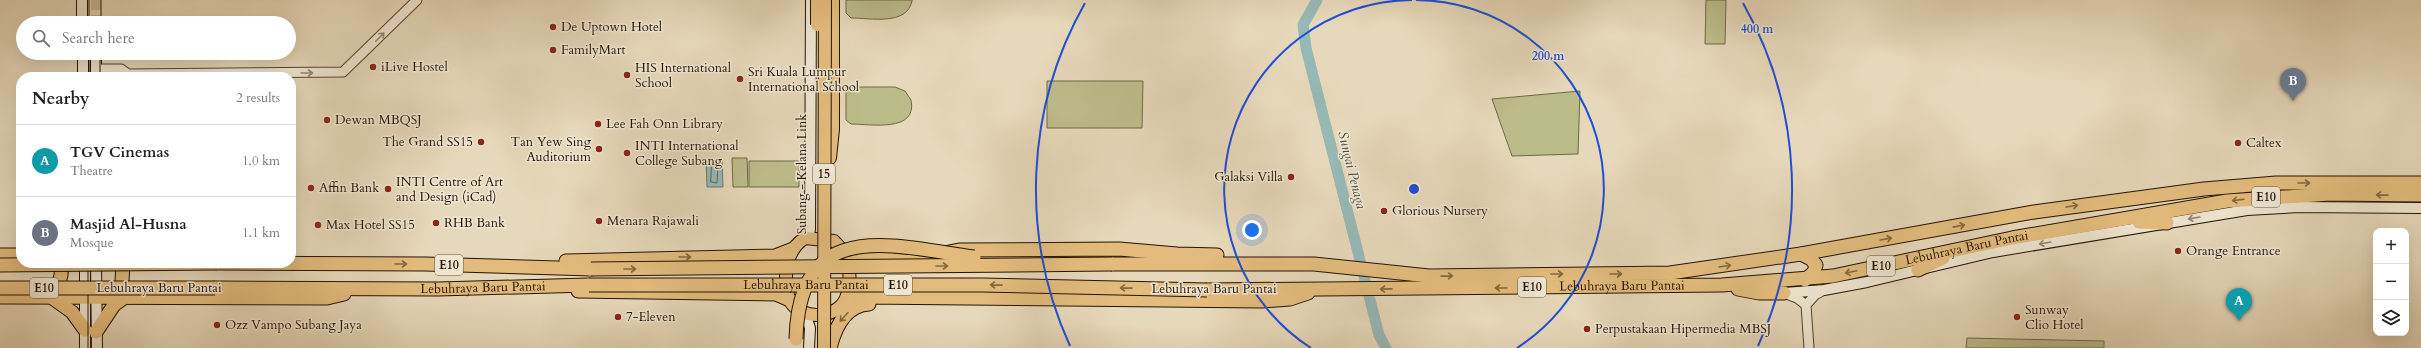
<!DOCTYPE html>
<html lang="en">
<head>
<meta charset="utf-8">
<style>
  body { margin:0; font-family:Cardo,serif; background:#f6f6f6; color:#202124 }
  .controls { position:absolute; right:12px; bottom:12px; display:grid; overflow:hidden; border-radius:8px; box-shadow:0 4px 16px #0002 }
  .controls button { width:36px; height:36px; display:grid; place-items:center; padding:0; border:0; border-bottom:1px solid #e0e0e0; background:#fff; color:#202124; font:20px sans-serif }
  .you { position:absolute; left:1252px; top:230px; width:14px; height:14px; margin:-10px; border:3px solid #fff; border-radius:50%; background:#1a73e8; box-shadow:0 0 0 6px #1a73e833 }
  .badge { display:grid; place-items:center; width:26px; height:26px; border-radius:50%; background:#ea580c; color:#fff; font-size:13px; font-weight:700 }
  .pin { position:absolute; translate:-50% -33px; filter:drop-shadow(0 1px 2px #0008) }
  .pin::after { content:''; position:absolute; top:21px; width:14px; height:12px; background:inherit; clip-path:polygon(0 0,100% 0,50% 100%) }
  .list { margin:0; padding:0; list-style:none }
  h2 { display:flex; justify-content:space-between; align-items:center; height:52px; margin:0; padding:0 16px; font-size:17px }
  h2 small { font-size:13px; font-weight:400; color:#757577 }
  .list li { display:grid; grid-template-columns:26px 1fr auto; gap:12px; align-items:center; box-sizing:border-box; height:72px; padding:0 16px; border-top:1px solid #e0e0e0 }
  .list b { display:block; font-size:15px; white-space:nowrap }
  .list p { margin:0; font-size:13px; white-space:nowrap; color:#757577 }
  .list em { font-size:13px; font-style:normal; color:#757577 }
  .icon { flex:none; width:22px; height:22px; fill:none; stroke:currentColor; stroke-width:2; stroke-linecap:round; stroke-linejoin:round }
  .map { position:relative; flex:none; width:2421px; height:348px; overflow:hidden }
  .search { position:absolute; background:#fff; box-shadow:0 4px 16px #0002; left:16px; top:16px; width:280px; height:44px; display:flex; align-items:center; gap:10px; box-sizing:border-box; padding:0 14px; border-radius:22px; color:#757577; font-size:15px }
  .panel { position:absolute; background:#fff; box-shadow:0 4px 16px #0002; left:16px; top:72px; width:280px; height:196px; border-radius:16px }
  .map>svg:first-child { display:block }
  .green { fill:#bcbc8b; stroke:#706846 }
  .water { fill:#97b9b6; stroke:#69776e }
  .lines { fill:none; stroke-linecap:round; stroke-linejoin:round }
  .shore { stroke:#5e665c; stroke-width:1 }
  .river { stroke:#97b9b6; stroke-width:11 }
  .secondary-tunnel { stroke:#c9ba9e; stroke-width:10; stroke-dasharray:10 5; stroke-linecap:butt }
  .tertiary-casing { stroke:#54442f; stroke-width:11 }
  .secondary-casing { stroke:#241301; stroke-width:12 }
  .primary-casing { stroke:#241301; stroke-width:14 }
  .motorway-casing { stroke:#241301; stroke-width:15 }
  .tertiary { stroke:#efe6d2; stroke-width:9 }
  .secondary { stroke:#efe6d2; stroke-width:10 }
  .primary { stroke:#e3bc7d; stroke-width:12 }
  .motorway { stroke:#e3bc7d; stroke-width:13 }
  .tram { stroke:#241301; stroke-width:1 }
  .primary-bridge-casing { stroke:#241301; stroke-width:14; stroke-linecap:butt }
  .motorway-bridge-casing { stroke:#241301; stroke-width:15; stroke-linecap:butt }
  .primary-bridge { stroke:#e3bc7d; stroke-width:12 }
  .motorway-bridge { stroke:#e3bc7d; stroke-width:13 }
  .oneway { stroke:#948774 }
  .oneway2 { stroke:#84683f }
  .ring { fill:none; stroke:#1d4ed8; stroke-width:2 }
  .poi-dot { fill:#8f2418; stroke:#efe6d2; stroke-width:1.5 }
  .labels { text-anchor:middle; dominant-baseline:central; stroke-width:3; stroke-linejoin:round; paint-order:stroke }
  .shield { fill:#efe6d2; stroke:#615240; stroke-width:1 }
  .shield-label { font-size:12px; font-weight:bold; fill:#241301 }
  .poi-label { font-size:13px; fill:#241301; stroke:#efe6d2; text-anchor:start }
  .street-label { font-size:13px; fill:#241301; stroke:#efe6d2 }
  .water-label { font-size:14px; font-style:italic; fill:#4c4d40; stroke:#efe6d2 }
  .centre { fill:#1d4ed8; stroke:#efe6d2; stroke-width:2 }
  .ring-label { font-size:12px; text-anchor:middle; font-weight:bold; fill:#1d4ed8; stroke:#efe6d2; stroke-width:3; stroke-linejoin:round; paint-order:stroke }
</style>
</head>
<body>
<div class="map">
<svg width="2421" height="348" viewBox="0 0 2421 348">
  <rect width="100%" height="100%" fill="#e6d8ba"/>
  <filter id="stains"><feTurbulence type="fractalNoise" baseFrequency=".005" numOctaves="4"/><feColorMatrix values="0 0 0 0 .2 0 0 0 0 .09 0 0 0 0 .02 0 0 0 .5 -.17"/></filter>
  <radialGradient id="worn" r=".72"><stop offset=".6" stop-color="#630" stop-opacity="0"/><stop offset="1" stop-color="#630" stop-opacity=".3"/></radialGradient>
  <path class="green" d="M846 0H912V1C907 26 870 18 851 18L846 13Z
    M1706 0H1726L1725 44H1705Z
    M1047 81H1143L1142 128H1047Z
    M851 87H895L905 91 911 100C918 133 870 124 851 124L846 120V91Z
    M1580 91 1578 154 1512 156 1492 99Z
    M732 158H747L748 187H733Z
    M749 161H799V187H749Z
    M1967 338 2104 341V348H1966Z"/>
  <path class="water" d="M706 160H722L723 187H707Z"/>
  <g class="lines">
    <path class="shore" d="M712 164 718 165 717 183 711 182Z"/>
    <path class="river" d="M1317 0 1303 25 1306 48 1379 335 1386 348"/>
    <path class="secondary-tunnel" d="M96 0V23"/>
    <g class="tertiary-casing">
      <path id="tertiary" d="M96 69H121L128 74
        M123 77 128 74 343 72 417 0
        M1784 293 1797 298 1806 305 1809 348
        M1806 305 1815 295 1824 290"/>
    </g>
    <g class="secondary-casing">
      <path id="secondary" d="M82 0V23
        M83 53V77
        M96 56V77
        M805 238 810 230 811 0
        M96 263 97 348
        M1784 293 1824 290 1867 282 1993 252 2247 210 2299 207 2421 208
        M805 313 810 328 809 348
        M85 348V263"/>
    </g>
    <g class="primary-casing">
      <path id="primary" d="M830 158 833 129V0
        M805 238 834 241 847 255C850 268 851 286 846 298 838 319 801 321 790 301 786 293 786 282 786 274 787 258 792 246 805 238Z"/>
    </g>
    <g class="motorway-casing">
      <g id="motorway">
        <path d="M2139 222 2167 223"/>
        <path d="M845 251 863 257 914 259 959 250 1119 249 1177 254 1217 255"/>
        <path d="M1801 254 1811 259 1816 265 1814 272 1805 280"/>
        <path d="M0 255H21"/>
        <path d="M566 261 775 256 793 249"/>
        <path d="M123 263 122 282 129 297"/>
        <path d="M217 263 425 264 591 269"/>
        <path d="M1112 264H1314L1429 276 1670 273 1801 254 2034 212 2204 189 2276 183H2421"/>
        <path d="M1918 270 1943 258"/>
        <path id="s1" d="M215 288 438 289 589 285"/>
        <path d="M1738 289 1759 293H1784"/>
        <path id="s2" d="M1207 290 1722 285 1833 276 2012 238 2227 201 2330 194 2421 195"/>
        <path d="M578 291 776 294 790 300"/>
        <path d="M51 295C58 287 65 273 59 263"/>
        <path d="M0 297 327 298 344 294"/>
        <path d="M51 297 72 312 85 330"/>
        <path d="M843 305 854 299 865 297 1262 301 1290 299 1308 293"/>
        <path d="M96 332 114 305 125 297"/>
        <path d="M830 348C835 328 845 305 869 304"/>
      </g>
    </g>
    <use href="#tertiary" class="tertiary"/>
    <use href="#secondary" class="secondary"/>
    <use href="#primary" class="primary"/>
    <use href="#motorway" class="motorway"/>
    <path class="tram" d="M89 0V23
      M101 23V0
      M89 53V77
      M100 77V53
      M88 348V263"/>
    <g class="primary-bridge-casing">
      <path id="primary-bridge" d="M817 25V0
        M824 348 825 0"/>
    </g>
    <g class="motorway-bridge-casing">
      <g id="motorway-bridge">
        <path d="M0 265 217 263"/>
        <path d="M591 269 1112 264"/>
        <path id="s3" d="M589 285H982L1207 290"/>
        <path d="M0 288H215"/>
        <path d="M796 339C799 217 889 245 974 257"/>
      </g>
    </g>
    <use href="#primary-bridge" class="primary-bridge"/>
    <use href="#motorway-bridge" class="motorway-bridge"/>
  </g>
  <defs><path id="oneway-shaft" d="M-6 0H5M1.5-3L5.5 0L1.5 3" fill="none" stroke-width="1.6" stroke-linecap="round" stroke-linejoin="round"/></defs>
  <g class="oneway">
    <use href="#oneway-shaft" transform="translate(380 37) rotate(-45)"/>
    <use href="#oneway-shaft" transform="translate(307 73)"/>
    <use href="#oneway-shaft" transform="translate(2194 218) rotate(170)"/>
    <use href="#oneway-shaft" transform="translate(2045 243) rotate(170)"/>
  </g>
  <g class="oneway2">
    <use href="#oneway-shaft" transform="translate(2304 183)"/>
    <use href="#oneway-shaft" transform="translate(2382 195) rotate(-179)"/>
    <use href="#oneway-shaft" transform="translate(2238 200) rotate(173)"/>
    <use href="#oneway-shaft" transform="translate(2072 206) rotate(-9)"/>
    <use href="#oneway-shaft" transform="translate(1959 226) rotate(-11)"/>
    <use href="#oneway-shaft" transform="translate(1886 239) rotate(-10)"/>
    <use href="#oneway-shaft" transform="translate(685 257)"/>
    <use href="#oneway-shaft" transform="translate(401 264)"/>
    <use href="#oneway-shaft" transform="translate(942 266)"/>
    <use href="#oneway-shaft" transform="translate(1725 266) rotate(-9)"/>
    <use href="#oneway-shaft" transform="translate(630 269)"/>
    <use href="#oneway-shaft" transform="translate(1851 272) rotate(168)"/>
    <use href="#oneway-shaft" transform="translate(1557 274)"/>
    <use href="#oneway-shaft" transform="translate(1616 274)"/>
    <use href="#oneway-shaft" transform="translate(1447 276) rotate(-1)"/>
    <use href="#oneway-shaft" transform="translate(996 285) rotate(-179)"/>
    <use href="#oneway-shaft" transform="translate(1126 288) rotate(-179)"/>
    <use href="#oneway-shaft" transform="translate(1501 288) rotate(180)"/>
    <use href="#oneway-shaft" transform="translate(1386 289) rotate(179)"/>
    <use href="#oneway-shaft" transform="translate(844 317) rotate(132)"/>
  </g>
  <g class="ring">
    <path d="M1311 348A189 189 0 0 1 1412 0M1416 0A189 189 0 0 1 1517 348"/>
    <path d="M1070 346A378 378 0 0 1 1085 3M1743 3A378 378 0 0 1 1758 346"/>
  </g>
  <g class="poi-dot">
    <circle cx="553" cy="27" r="4"/>
    <circle cx="553" cy="50" r="4"/>
    <circle cx="373" cy="67" r="4"/>
    <circle cx="627" cy="75" r="4"/>
    <circle cx="740" cy="79" r="4"/>
    <circle cx="327" cy="120" r="4"/>
    <circle cx="598" cy="124" r="4"/>
    <circle cx="481" cy="142" r="4"/>
    <circle cx="2238" cy="143" r="4"/>
    <circle cx="599" cy="149" r="4"/>
    <circle cx="627" cy="153" r="4"/>
    <circle cx="1291" cy="177" r="4"/>
    <circle cx="311" cy="188" r="4"/>
    <circle cx="388" cy="189" r="4"/>
    <circle cx="1384" cy="211" r="4"/>
    <circle cx="599" cy="221" r="4"/>
    <circle cx="436" cy="223" r="4"/>
    <circle cx="318" cy="225" r="4"/>
    <circle cx="2178" cy="251" r="4"/>
    <circle cx="618" cy="317" r="4"/>
    <circle cx="2017" cy="317" r="4"/>
    <circle cx="217" cy="325" r="4"/>
    <circle cx="1587" cy="329" r="4"/>
  </g>
  <g class="labels">
    <g class="shield">
      <rect x="813" y="164" width="22" height="20" rx="3"/>
      <rect x="2252" y="187" width="28" height="20" rx="3"/>
      <rect x="435" y="255" width="28" height="20" rx="3"/>
      <rect x="1867" y="256" width="28" height="20" rx="3"/>
      <rect x="884" y="275" width="28" height="20" rx="3"/>
      <rect x="1518" y="277" width="28" height="20" rx="3"/>
      <rect x="30" y="278" width="28" height="20" rx="3"/>
    </g>
    <g class="shield-label">
      <text x="824" y="174">15</text>
      <text x="2266" y="197">E10</text>
      <text x="449" y="265">E10</text>
      <text x="1881" y="266">E10</text>
      <text x="898" y="285">E10</text>
      <text x="1532" y="287">E10</text>
      <text x="44" y="288">E10</text>
    </g>
    <g class="poi-label">
      <text x="561" y="27">De Uptown Hotel</text>
      <text x="561" y="50">FamilyMart</text>
      <text x="381" y="67">iLive Hostel</text>
      <text x="635" y="68">HIS International<tspan x="635" dy="15">School</tspan></text>
      <text x="748" y="72">Sri Kuala Lumpur<tspan x="748" dy="15">International School</tspan></text>
      <text x="335" y="120">Dewan MBQSJ</text>
      <text x="606" y="124">Lee Fah Onn Library</text>
      <text x="473" y="142" text-anchor="end">The Grand SS15</text>
      <text x="591" y="142" text-anchor="end">Tan Yew Sing<tspan x="591" dy="15">Auditorium</tspan></text>
      <text x="2246" y="143">Caltex</text>
      <text x="635" y="146">INTI International<tspan x="635" dy="15">College Subang</tspan></text>
      <text x="1283" y="177" text-anchor="end">Galaksi Villa</text>
      <text x="396" y="182">INTI Centre of Art<tspan x="396" dy="15">and Design (iCad)</tspan></text>
      <text x="319" y="188">Affin Bank</text>
      <text x="1392" y="211">Glorious Nursery</text>
      <text x="607" y="221">Menara Rajawali</text>
      <text x="444" y="223">RHB Bank</text>
      <text x="326" y="225">Max Hotel SS15</text>
      <text x="2186" y="251">Orange Entrance</text>
      <text x="2025" y="310">Sunway<tspan x="2025" dy="15">Clio Hotel</tspan></text>
      <text x="626" y="317">7-Eleven</text>
      <text x="225" y="325">Ozz Vampo Subang Jaya</text>
      <text x="1595" y="329">Perpustakaan Hipermedia MBSJ</text>
    </g>
    <g class="street-label">
      <text transform="translate(802 174) rotate(-90)">Subang - Kelana Link</text>
      <text stroke="none"><textPath href="#s2" startOffset="763">Lebuhraya Baru Pantai</textPath></text>
      <text stroke="none"><textPath href="#s3" startOffset="217">Lebuhraya Baru Pantai</textPath></text>
      <text stroke="none"><textPath href="#s1" startOffset="268">Lebuhraya Baru Pantai</textPath></text>
      <text stroke="none"><textPath href="#s2" startOffset="415">Lebuhraya Baru Pantai</textPath></text>
      <text x="159" y="288">Lebuhraya Baru Pantai</text>
      <text x="1214" y="289">Lebuhraya Baru Pantai</text>
    </g>
    <g class="water-label">
      <text transform="translate(1352 170) rotate(76)">Sungai Penaga</text>
    </g>
  </g>
  <circle cx="1414" cy="189" r="6" class="centre"/>
  <g class="ring-label">
    <text x="1757" y="33">400 m</text>
    <text x="1548" y="60">200 m</text>
  </g>
  <rect width="100%" height="100%" filter="url(#stains)"/>
  <rect width="100%" height="100%" fill="url(#worn)"/>
</svg>
<div class="controls">
<button>+</button>
<button>−</button>
<button><svg class="icon" aria-label="layers" viewBox="0 0 24 24"><path d="M12 4l9 5-9 5-9-5zM3 14l9 5 9-5"/></svg></button>
</div>
<div class="you"></div>
<div class="pin badge" style="left:2239px;top:321px;background:#0f9aa8">A</div>
<div class="pin badge" style="left:2293px;top:101px;background:#6b7280">B</div>
<div class="search"><svg class="icon" aria-label="search" viewBox="0 0 24 24"><circle cx="10" cy="10" r="6"/><path d="M15 15l6 6"/></svg>Search here</div>
<section class="panel">
<h2>Nearby<small>2 results</small></h2>
<ul class="list">
<li><span class="badge" style="background:#0f9aa8">A</span><div><b>TGV Cinemas</b><p>Theatre</p></div><em>1.0 km</em></li>
<li><span class="badge" style="background:#6b7280">B</span><div><b>Masjid Al-Husna</b><p>Mosque</p></div><em>1.1 km</em></li>
</ul>
</section>
</div>
</body>
</html>
